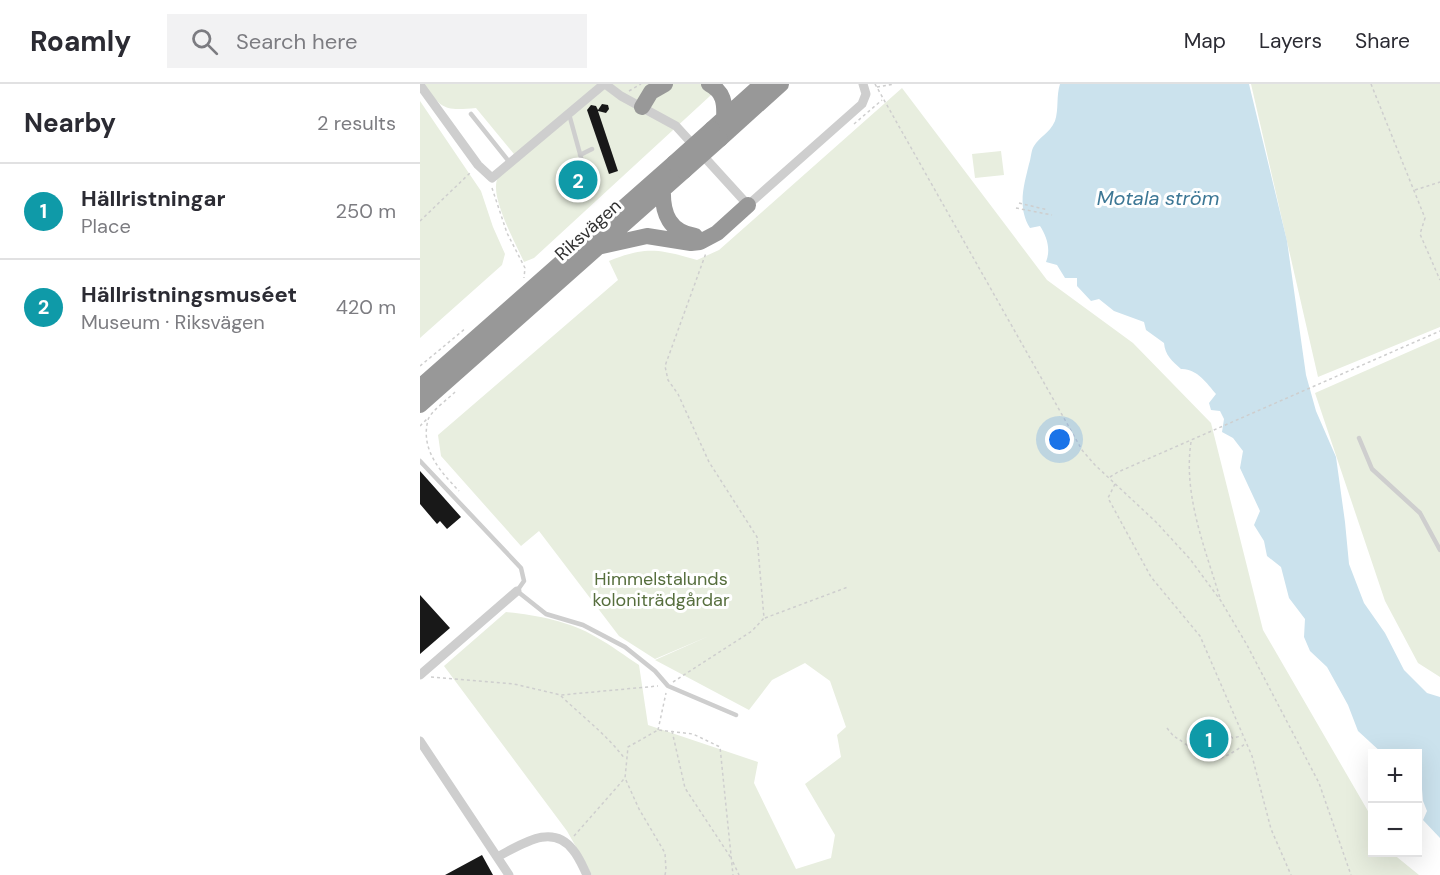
<!DOCTYPE html>
<html lang="en">
<head>
<meta charset="utf-8">
<style>
  body { margin:0; font-family:"DM Sans",sans-serif; background:#f2f2f3; color:#2b2b33 }
  .controls { position:absolute; right:18px; bottom:18px; display:grid; overflow:hidden; border-radius:0px; box-shadow:0 6px 24px #0002 }
  .controls button { width:54px; height:54px; display:grid; place-items:center; padding:0; border:0; border-bottom:2px solid #e1e1e2; background:#fff; color:#2b2b33; font:30px sans-serif }
  .you { position:absolute; left:640px; top:356px; width:21px; height:21px; margin:-15px; border:4px solid #fff; border-radius:50%; background:#1a73e8; box-shadow:0 0 0 9px #1a73e833 }
  .badge { display:grid; place-items:center; width:39px; height:39px; border-radius:50%; background:#e83348; color:#fff; font-size:20px; font-weight:700 }
  .pin { position:absolute; translate:-50% -50%; border:3px solid #fff; box-shadow:0 2px 6px #0006 }
  .list { margin:0; padding:0; list-style:none }
  h2 { display:flex; justify-content:space-between; align-items:center; height:78px; margin:0; padding:0 24px; font-size:26px }
  h2 small { font-size:20px; font-weight:400; color:#7c7c81 }
  .list li { display:grid; grid-template-columns:39px 1fr auto; gap:18px; align-items:center; box-sizing:border-box; height:96px; padding:0 24px; border-top:2px solid #e1e1e2 }
  .list b { display:block; font-size:22px; white-space:nowrap }
  .list p { margin:0; font-size:20px; white-space:nowrap; color:#7c7c81 }
  .list em { font-size:20px; font-style:normal; color:#7c7c81 }
  .icon { flex:none; width:33px; height:33px; fill:none; stroke:currentColor; stroke-width:2; stroke-linecap:round; stroke-linejoin:round }
  .map { position:relative; flex:none; width:1020px; height:791px; overflow:hidden }
  header { display:flex; align-items:center; gap:36px; box-sizing:border-box; height:84px; padding:0 30px; background:#fff; border-bottom:2px solid #e1e1e2 }
  header strong { font-size:28px }
  nav { display:flex; gap:33px; margin-inline-start:auto; font-size:21px }
  .search { width:420px; height:54px; background:#f2f2f3; display:flex; align-items:center; gap:15px; box-sizing:border-box; padding:0 21px; border-radius:0px; color:#7c7c81; font-size:22px }
  main { display:flex }
  aside { flex:1; background:#fff }
  .map>svg:first-child { display:block }
  .green { fill:#e8eedf }
  .water { fill:#cbe2ed }
  .building { fill:#181818 }
  .lines { fill:none; stroke-linecap:round; stroke-linejoin:round }
  .path { stroke:#cecece; stroke-width:1.5; stroke-dasharray:3 3; stroke-linecap:butt }
  .lane { stroke:#cecece; stroke-width:4.5 }
  .street { stroke:#cecece; stroke-width:9 }
  .highway { stroke:#989898; stroke-width:16 }
  .highway-bridge { stroke:#989898; stroke-width:16 }
  .labels { text-anchor:middle; dominant-baseline:central; stroke-width:6; stroke-linejoin:round; paint-order:stroke }
  .street-label { font-size:18px; fill:#313131; stroke:#fff }
  .park-label { font-size:18px; fill:#566e3d; stroke:#fff }
  .water-label { font-size:20px; font-style:italic; fill:#3c7795; stroke:#fff }
</style>
</head>
<body>
<header>
<strong>Roamly</strong>
<div class="search"><svg class="icon" aria-label="search" viewBox="0 0 24 24"><circle cx="10" cy="10" r="6"/><path d="M15 15l6 6"/></svg>Search here</div>
<nav><a>Map</a><a>Layers</a><a>Share</a></nav>
</header>
<main>
<aside>
<h2>Nearby<small>2 results</small></h2>
<ul class="list">
<li><span class="badge" style="background:#0f9aa8">1</span><div><b>Hällristningar</b><p>Place</p></div><em>250 m</em></li>
<li><span class="badge" style="background:#0f9aa8">2</span><div><b>Hällristningsmuséet</b><p>Museum · Riksvägen</p></div><em>420 m</em></li>
</ul>
</aside>
<div class="map">
<svg width="1020" height="791" viewBox="0 0 1020 791">
  <rect width="100%" height="100%" fill="#fff"/>
  <path class="green" d="M3 0H303L114 174 104 178C97 162 68 110 78 94 82 87 92 81 98 75L56 24C24 27 22 25 3 0Z
    M831 0H1020V243L898 293Z
    M482 4 627 196 713 259 791 339 843 546 952 734V768L972 769 999 791H172L147 747 24 582 86 528C116 531 150 537 176 553 191 561 205 572 219 581L228 641 338 678 334 699 376 785 411 774 415 751 385 700 421 673 417 651 426 643 410 597 385 579 352 596 329 626 235 576 289 552 235 575 199 552 119 447 101 462 21 372 18 351 198 196 189 177C226 162 239 165 277 176L299 166Z
    M0 17 61 107 73 143 85 170 82 181 0 254Z
    M581 67 584 91 555 94 552 70Z
    M1020 254V593L998 579 965 517 895 309Z"/>
  <path class="water" d="M640 0H829L867 157 886 291 896 327 916 373 925 438 929 480 944 519 965 549 984 586 1007 609 1020 613V754L1003 736 1007 727 1003 717 1002 705 998 703V670L962 669 938 647 928 621 907 583 890 567 884 553 885 535 869 514 861 483 847 472 844 457 834 441 840 427 820 384 823 367 813 354 802 348 804 335 800 327 791 326 789 319 796 310C787 299 776 284 761 285 752 277 745 271 744 259L726 246 724 238 694 227 679 215 671 217 657 202V194H645L637 181 626 178C631 165 627 153 620 142L610 144C597 123 604 101 609 80 611 75 611 66 614 62 619 53 629 50 635 37 639 25 636 12 640 0Z"/>
  <path class="building" d="M182 20 188 21 189 25 186 29 178 27 198 87 189 90 167 26 171 21 176 22 178 26Z
    M159 83 165 106 154 109 148 86Z
    M0 387 41 433 27 445 20 437 17 440 0 420Z
    M0 511 30 544 0 570Z
    M62 771 73 791H25Z"/>
  <g class="lines">
    <path class="path" d="M455 0 662 366 675 381 736 438 770 475 801 517 827 561 899 699 931 791
      M951 0 1005 134 1000 150 1020 196
      M457 3 474 0
      M209 7 221 0
      M434 40 462 16
      M72 104 87 149 105 184 104 194
      M995 106 1020 98
      M599 119 628 126
      M596 124 632 131
      M0 137 51 88
      M0 282 46 244
      M35 308C28 315 10 328 8 336 0 366 21 388 39 407
      M0 342 7 335
      M771 358C763 411 785 464 800 514
      M690 393 698 388 1020 247
      M695 400 688 414 731 493 780 552 832 672 851 745 871 791
      M345 534 428 503
      M11 593 94 600 141 611 238 602
      M253 598 332 547 344 534 337 453 289 378 258 310 248 296 245 282 286 169
      M141 612C163 633 187 651 205 675
      M747 644C755 655 755 652 764 659 770 663 775 672 782 675 797 680 814 668 825 660
      M238 646 246 609
      M252 647 265 704 311 774
      M808 647 812 654 822 652
      M154 752 204 695
      M313 778 319 791
      M245 791 246 786 245 769 219 725 205 694 208 663 238 646 273 650 300 663 313 791"/>
    <path class="lane" d="M51 30 91 80
      M149 30 170 106
      M160 71 172 65
      M939 354 952 385 1000 429 1020 466
      M0 377 101 484 104 497 97 507 126 530 163 541 205 563 235 587 248 602 316 631"/>
    <path class="street" d="M185 0 201 12 256 42 328 121 442 20 446 10 443 0
      M0 1 58 81 72 94 184 0
      M0 591 97 507
      M0 657 89 791
      M77 773C101 761 132 738 153 766 159 773 163 783 167 791"/>
    <path class="highway" d="M289 0C304 8 305 19 304 35
      M222 23 231 8 245 0
      M292 45 342 0
      M300 55 361 0
      M243 106C242 130 250 148 275 152
      M182 162 227 152 271 159 280 158 297 149 328 121
      M0 303 254 79
      M0 321 264 87"/>
    <path class="highway-bridge" d="M254 79 292 45
      M264 87 300 55"/>
  </g>
  <g class="labels">
    <g class="street-label">
      <text transform="translate(168 146) rotate(-42)">Riksvägen</text>
    </g>
    <g class="park-label">
      <text x="241" y="495">Himmelstalunds<tspan x="241" dy="21">koloniträdgårdar</tspan></text>
    </g>
    <g class="water-label">
      <text x="738" y="114">Motala ström</text>
    </g>
  </g>
</svg>
<div class="controls">
<button>+</button>
<button>−</button>
</div>
<div class="you"></div>
<div class="pin badge" style="left:789px;top:655px;background:#0f9aa8">1</div>
<div class="pin badge" style="left:158px;top:96px;background:#0f9aa8">2</div>
</div>
</main>
</body>
</html>
